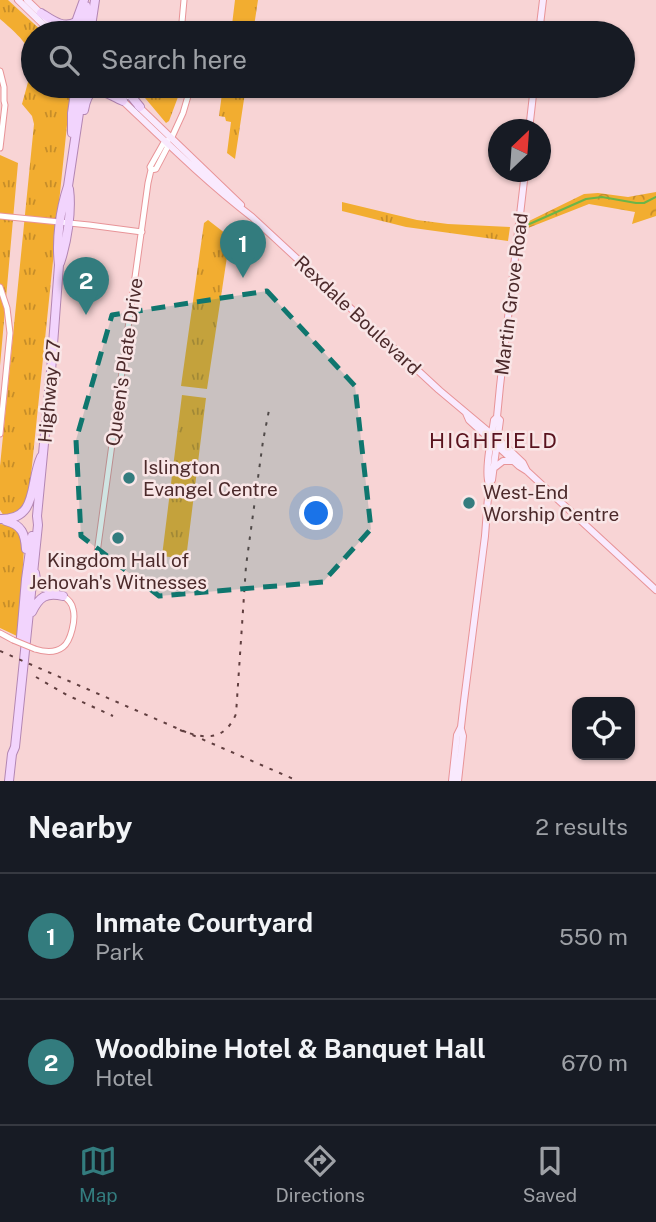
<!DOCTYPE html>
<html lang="en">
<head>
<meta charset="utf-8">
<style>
  body { margin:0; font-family:"Public Sans",sans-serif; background:#242831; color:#f1f3f6 }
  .controls { position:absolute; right:21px; bottom:21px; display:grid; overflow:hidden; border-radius:14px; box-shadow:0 2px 5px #0004 }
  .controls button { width:63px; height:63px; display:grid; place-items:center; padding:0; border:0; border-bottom:2px solid #363941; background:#171b24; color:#f1f3f6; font:35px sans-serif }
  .compass { position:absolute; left:488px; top:119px; width:63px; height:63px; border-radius:50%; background:#171b24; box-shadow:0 2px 5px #0004; rotate:25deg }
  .you { position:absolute; left:317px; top:514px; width:24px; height:24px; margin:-18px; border:5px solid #fff; border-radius:50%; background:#1a73e8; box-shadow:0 0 0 10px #1a73e833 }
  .badge { display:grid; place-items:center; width:46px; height:46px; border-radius:50%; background:#337c7e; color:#fff; font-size:23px; font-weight:700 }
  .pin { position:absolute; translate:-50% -58px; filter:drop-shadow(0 2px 4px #0008) }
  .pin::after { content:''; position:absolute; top:37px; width:24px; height:21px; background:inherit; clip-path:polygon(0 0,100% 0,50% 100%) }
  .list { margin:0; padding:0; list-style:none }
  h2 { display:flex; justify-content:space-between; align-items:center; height:91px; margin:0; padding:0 28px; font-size:30px }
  h2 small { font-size:23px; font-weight:400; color:#9ea1a6 }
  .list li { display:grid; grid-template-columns:46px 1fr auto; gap:21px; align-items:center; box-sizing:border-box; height:126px; padding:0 28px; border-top:2px solid #363941 }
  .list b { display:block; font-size:26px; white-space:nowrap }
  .list p { margin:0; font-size:23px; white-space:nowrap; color:#9ea1a6 }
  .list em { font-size:23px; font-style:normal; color:#9ea1a6 }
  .icon { flex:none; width:38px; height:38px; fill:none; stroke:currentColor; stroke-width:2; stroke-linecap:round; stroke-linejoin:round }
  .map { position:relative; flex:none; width:656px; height:781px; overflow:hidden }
  .search { position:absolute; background:#171b24; box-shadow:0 2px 5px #0004; left:21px; right:21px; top:21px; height:77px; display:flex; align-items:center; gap:18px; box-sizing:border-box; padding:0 24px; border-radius:38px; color:#9ea1a6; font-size:26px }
  .sheet { height:343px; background:#171b24 }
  nav { display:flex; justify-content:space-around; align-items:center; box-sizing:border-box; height:98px; border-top:2px solid #363941; background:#171b24; font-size:19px; color:#9ea1a6 }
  nav a { display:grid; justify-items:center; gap:4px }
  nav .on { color:#337c7e }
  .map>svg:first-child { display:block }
  .grass { fill:url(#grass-tufts) }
  .forest { fill:url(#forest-crowns) }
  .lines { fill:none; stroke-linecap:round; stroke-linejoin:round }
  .stream { stroke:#6bb548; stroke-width:2 }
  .tertiary-casing { stroke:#e89498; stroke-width:7 }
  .secondary-casing { stroke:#e89498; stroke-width:8 }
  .primary-casing { stroke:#b386b3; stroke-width:10 }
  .tertiary { stroke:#fff; stroke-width:5 }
  .secondary { stroke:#f9eafe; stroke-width:6 }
  .primary { stroke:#f2d4fd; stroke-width:8 }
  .rail { stroke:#613f40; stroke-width:2; stroke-dasharray:3.5 7; stroke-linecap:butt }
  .tertiary-bridge-casing { stroke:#e89498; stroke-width:7; stroke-linecap:butt }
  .tertiary-bridge { stroke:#fff; stroke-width:5 }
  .marked { fill:#0f766e; fill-opacity:0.2; stroke:#0f766e; stroke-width:5; stroke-dasharray:14 9; stroke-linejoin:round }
  .poi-dot { fill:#337c7e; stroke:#f9e6e7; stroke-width:2.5 }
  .labels { text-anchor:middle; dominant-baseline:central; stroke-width:5; stroke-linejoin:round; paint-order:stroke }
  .street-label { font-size:19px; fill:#4c2a2b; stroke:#f9e6e7 }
  .poi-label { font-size:19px; fill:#4c2a2b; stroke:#f9e6e7; text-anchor:start }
  .neighbourhood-label { font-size:21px; letter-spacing:2px; fill:#59131e; stroke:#f9e6e7 }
</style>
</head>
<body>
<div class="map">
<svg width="656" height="781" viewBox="0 0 656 781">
  <defs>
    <pattern id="grass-tufts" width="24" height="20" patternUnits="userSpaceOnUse" patternTransform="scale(1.75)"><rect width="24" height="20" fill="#f2ad30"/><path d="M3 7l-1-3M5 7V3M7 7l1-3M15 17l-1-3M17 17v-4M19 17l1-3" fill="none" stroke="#c68d29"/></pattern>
    <pattern id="forest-crowns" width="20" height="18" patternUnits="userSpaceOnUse" patternTransform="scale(1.75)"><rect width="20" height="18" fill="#f2ad30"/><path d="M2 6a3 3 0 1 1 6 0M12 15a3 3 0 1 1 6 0" fill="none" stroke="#c68d29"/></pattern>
  </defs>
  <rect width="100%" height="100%" fill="#f8d4d5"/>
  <path class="grass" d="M0 0H8L44 33H33V86H71L30 485 27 500 22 512 4 516 0 510V466L34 124 32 116 22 104C35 57 39 52 0 19Z
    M235 0H258L253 33H231Z
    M135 86H178V97L169 121 166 123Z
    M223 86H246L235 159 227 153 231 122 226 121 225 117 219 116Z
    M0 155 18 163 0 366Z
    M342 202 417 220 448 224 510 227 508 241 406 227 342 211Z
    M208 220 230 237 207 389 181 386 204 223Z
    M182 395 206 398 186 559 162 556Z
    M0 524 17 527 24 547 19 637 0 628Z"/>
  <path class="forest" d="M656 192V216L632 224 635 212 589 204 528 228 529 221 584 194 598 193 628 197Z"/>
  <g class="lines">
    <path class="stream" d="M525 226 586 199 602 197 636 203H644L656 197"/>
    <g class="tertiary-casing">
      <path id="tertiary" d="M181 33 184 0
        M0 71 4 87V101L5 105 0 148
        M151 170 156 169 167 148V142
        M0 216 89 225 142 232
        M0 287 7 308 10 333 0 434
        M97 553 148 183 151 170 150 167 163 144 172 137 183 113 188 96 187 86
        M0 633 13 640
        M35 649C44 652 54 654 63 647 71 641 76 619 73 609 72 603 68 599 63 596"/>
    </g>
    <g class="secondary-casing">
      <path id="secondary" d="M18 0 52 33
        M27 0 61 33
        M539 33 543 0
        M107 86C154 130 200 177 252 217L439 390 501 442 523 463 527 471
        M116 86 128 96
        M138 106 241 205
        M529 130 534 86
        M466 413 469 420 519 466 527 471 656 590
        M494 468 503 461H513
        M489 484C484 471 492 435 494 420L497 417
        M452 781 457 735 461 727 464 701 485 536 489 484 492 480 500 420 497 417 500 386 525 172
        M458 781 463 736 461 729"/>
    </g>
    <g class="primary-casing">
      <path id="primary" d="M41 13C52 20 63 29 76 22L84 0
        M83 33 86 6
        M90 33 95 0
        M123 86 140 107
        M84 110C90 78 104 93 123 101
        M72 133V113L76 86
        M60 263C67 242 72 211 69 189
        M0 519C39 520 29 483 41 457
        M6 521C22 525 25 534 26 549
        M35 573C36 585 43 588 54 591
        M32 612C39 597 46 592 63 596
        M21 637 26 579 32 536
        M9 781 12 754 15 747 38 525 37 516 51 371 59 265C56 240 60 210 68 186L83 86"/>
    </g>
    <use href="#tertiary" class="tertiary"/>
    <use href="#secondary" class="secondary"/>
    <use href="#primary" class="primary"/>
    <path class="rail" d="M0 651 298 781
      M36 677 67 695 113 716
      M180 730C204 739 224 742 236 714L246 566 263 441 270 405"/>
    <g class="tertiary-bridge-casing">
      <path id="tertiary-bridge" d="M13 640 35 649"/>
    </g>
    <use href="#tertiary-bridge" class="tertiary-bridge"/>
  </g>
  <path class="marked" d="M267 291 355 386 371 529 323 582 159 596 81 536 76 440 112 315Z"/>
  <g class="poi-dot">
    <circle cx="129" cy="478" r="7"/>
    <circle cx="469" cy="503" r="7"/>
    <circle cx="118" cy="538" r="7"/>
  </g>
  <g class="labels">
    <g class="street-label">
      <text transform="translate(511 294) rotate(-83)">Martin Grove Road</text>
      <text transform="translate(358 315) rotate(43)">Rexdale Boulevard</text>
      <text transform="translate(124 362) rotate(-82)">Queen's Plate Drive</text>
      <text transform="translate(49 391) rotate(-85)">Highway 27</text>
    </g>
    <g class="poi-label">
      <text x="143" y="467">Islington<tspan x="143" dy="22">Evangel Centre</tspan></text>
      <text x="483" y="492">West-End<tspan x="483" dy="22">Worship Centre</tspan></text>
      <text x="118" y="560" text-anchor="middle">Kingdom Hall of<tspan x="118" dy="22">Jehovah's Witnesses</tspan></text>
    </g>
    <g class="neighbourhood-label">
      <text x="494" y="440">HIGHFIELD</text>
    </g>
  </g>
</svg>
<div class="controls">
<button><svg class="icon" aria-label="locate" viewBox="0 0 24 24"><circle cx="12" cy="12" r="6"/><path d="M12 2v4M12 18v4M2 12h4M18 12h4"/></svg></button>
</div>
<svg class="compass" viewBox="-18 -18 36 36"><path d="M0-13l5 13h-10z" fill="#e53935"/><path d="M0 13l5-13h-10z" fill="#9ea1a6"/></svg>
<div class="you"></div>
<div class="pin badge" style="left:243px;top:278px">1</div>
<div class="pin badge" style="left:86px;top:315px">2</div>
<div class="search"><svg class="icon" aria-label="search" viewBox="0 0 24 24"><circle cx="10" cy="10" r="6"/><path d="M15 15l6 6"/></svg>Search here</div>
</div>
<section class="sheet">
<h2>Nearby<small>2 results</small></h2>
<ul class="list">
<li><span class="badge">1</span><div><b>Inmate Courtyard</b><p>Park</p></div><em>550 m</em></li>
<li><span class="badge">2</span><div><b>Woodbine Hotel &amp; Banquet Hall</b><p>Hotel</p></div><em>670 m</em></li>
</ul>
</section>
<nav>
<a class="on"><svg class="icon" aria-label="map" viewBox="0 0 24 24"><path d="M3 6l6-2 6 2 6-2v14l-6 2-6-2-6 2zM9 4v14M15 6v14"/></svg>Map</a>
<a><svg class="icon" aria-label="directions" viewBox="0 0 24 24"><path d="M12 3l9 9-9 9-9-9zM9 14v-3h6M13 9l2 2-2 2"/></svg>Directions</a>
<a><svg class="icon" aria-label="saved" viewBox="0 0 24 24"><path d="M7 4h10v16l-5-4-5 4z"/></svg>Saved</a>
</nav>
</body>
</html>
